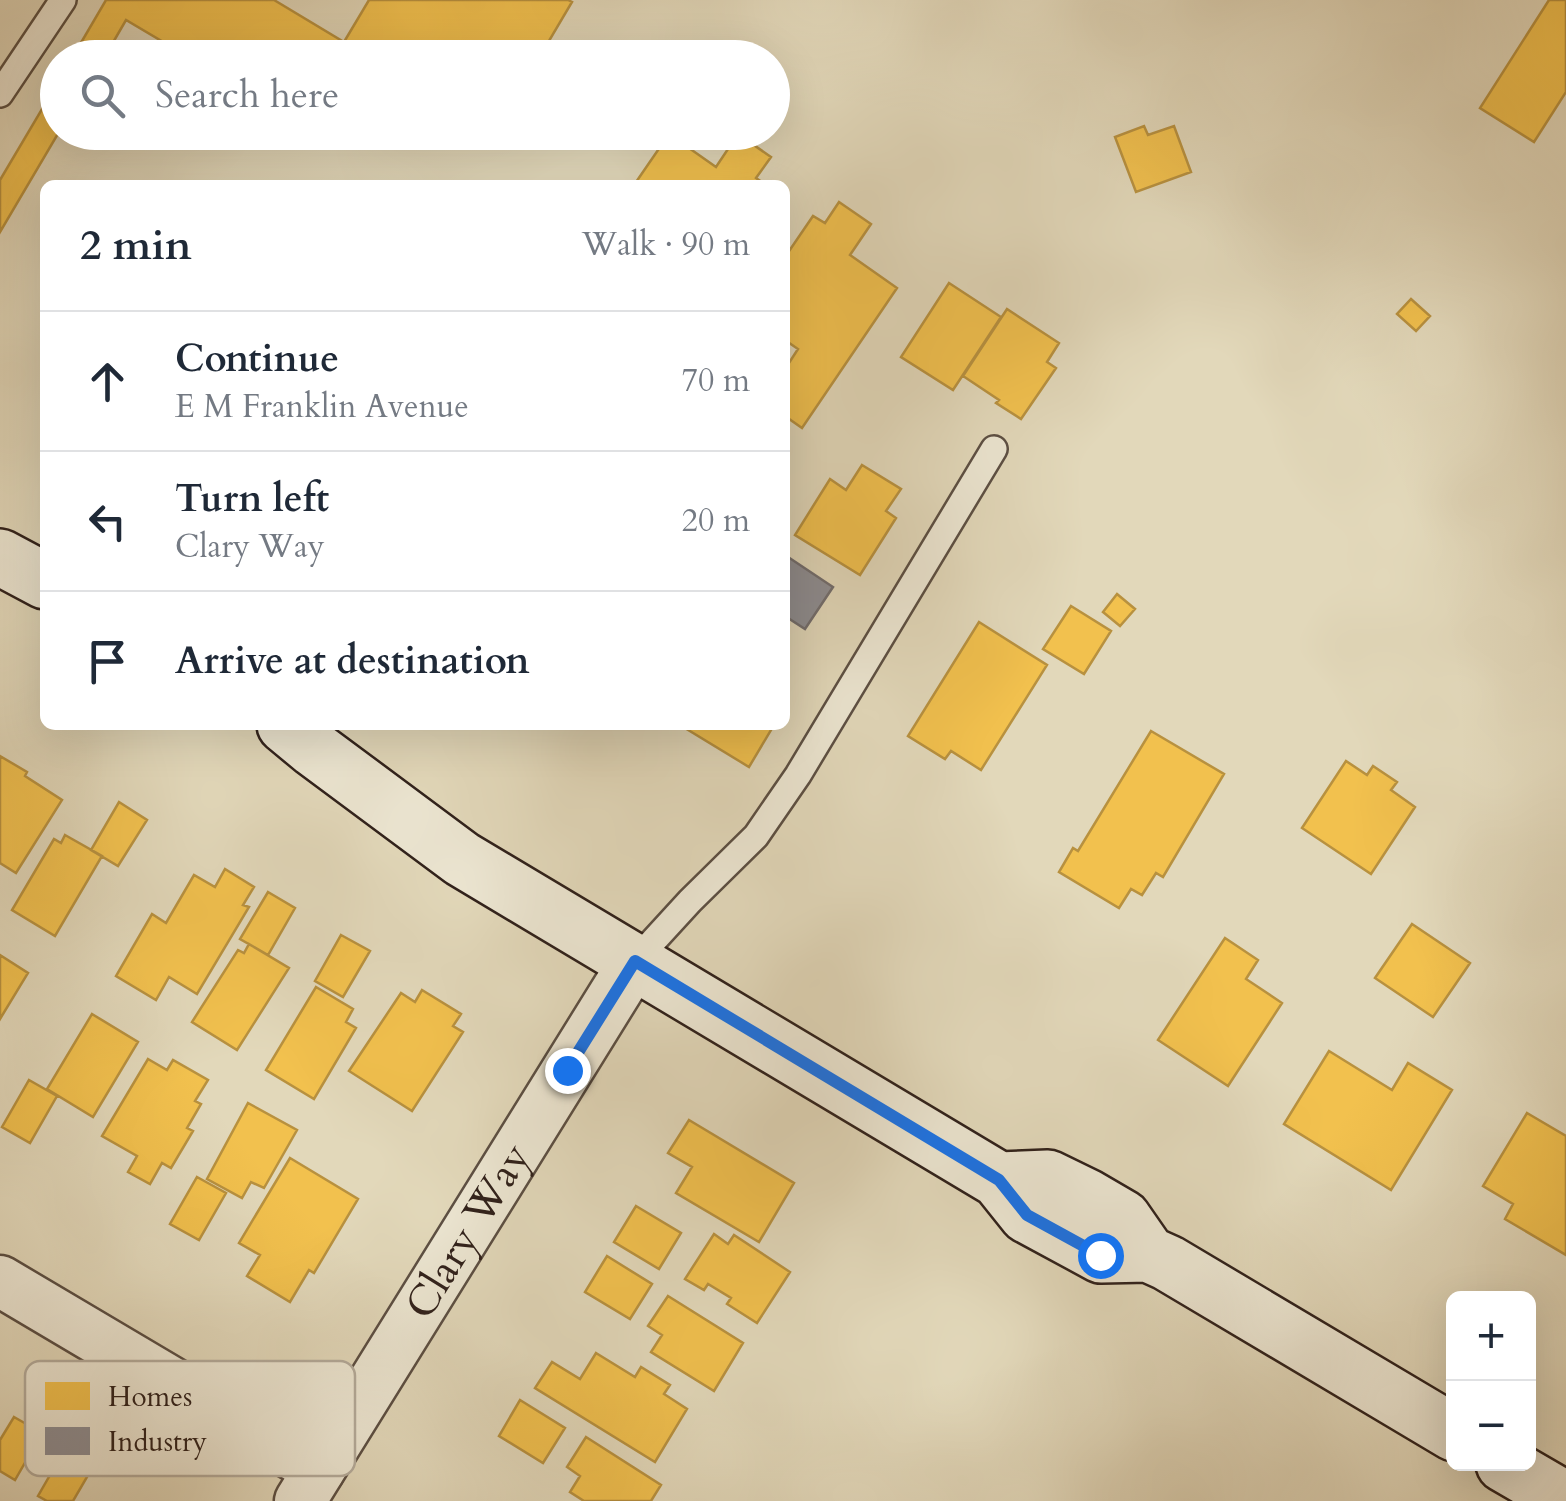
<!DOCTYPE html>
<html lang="en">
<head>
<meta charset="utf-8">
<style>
  body { margin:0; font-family:Cardo,serif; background:#f6f6f7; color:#1f2937 }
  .controls { position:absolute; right:30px; bottom:30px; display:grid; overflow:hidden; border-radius:15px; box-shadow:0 10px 40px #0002 }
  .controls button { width:90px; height:90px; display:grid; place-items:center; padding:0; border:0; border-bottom:2px solid #e0e1e3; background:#fff; color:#1f2937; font:50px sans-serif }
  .stop { position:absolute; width:30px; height:30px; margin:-22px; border:8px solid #1a73e8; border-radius:50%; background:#fff }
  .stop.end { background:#1a73e8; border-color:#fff; box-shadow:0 2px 10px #0008 }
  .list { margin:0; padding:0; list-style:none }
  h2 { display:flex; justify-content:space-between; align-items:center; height:130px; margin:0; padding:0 40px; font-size:42px }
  h2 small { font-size:32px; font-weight:400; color:#747a83 }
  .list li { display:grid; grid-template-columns:65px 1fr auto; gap:30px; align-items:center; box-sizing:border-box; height:140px; padding:0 40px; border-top:2px solid #e0e1e3 }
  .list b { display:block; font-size:38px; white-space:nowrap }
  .list p { margin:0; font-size:32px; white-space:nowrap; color:#747a83 }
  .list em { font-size:32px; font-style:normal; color:#747a83 }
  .icon { flex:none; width:55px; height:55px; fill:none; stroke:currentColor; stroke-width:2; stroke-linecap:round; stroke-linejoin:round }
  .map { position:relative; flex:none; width:1566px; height:1501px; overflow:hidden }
  .search { position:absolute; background:#fff; box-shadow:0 10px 40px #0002; left:40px; top:40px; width:750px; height:110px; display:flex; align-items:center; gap:25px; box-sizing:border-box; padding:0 35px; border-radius:55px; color:#747a83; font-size:38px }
  .panel { position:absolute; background:#fff; box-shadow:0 10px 40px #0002; left:40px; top:180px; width:750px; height:550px; border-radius:15px }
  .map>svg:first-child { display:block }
  .homes { fill:#f2c14e; stroke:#b8913f; stroke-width:2.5 }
  .industry { fill:#8d8d92; stroke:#716d6e; stroke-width:2.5 }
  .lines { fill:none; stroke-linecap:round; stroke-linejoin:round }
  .lane-casing { stroke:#5c4f43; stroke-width:30 }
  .street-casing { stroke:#5c4f43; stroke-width:55 }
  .secondary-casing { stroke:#30211b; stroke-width:60 }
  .lane { stroke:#ece6d2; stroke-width:25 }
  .street { stroke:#ece6d2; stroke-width:50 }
  .secondary { stroke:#ece6d2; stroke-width:55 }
  .route { stroke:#1a73e8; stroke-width:12 }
  .labels { text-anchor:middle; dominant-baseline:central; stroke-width:10; stroke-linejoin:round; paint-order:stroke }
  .street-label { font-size:42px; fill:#30211b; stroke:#ece6d2 }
  .key { fill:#ece6d2; stroke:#b4ab9b; stroke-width:2.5 }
  .key-label { font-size:28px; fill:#30211b }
</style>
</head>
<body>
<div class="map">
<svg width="1566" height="1501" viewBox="0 0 1566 1501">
  <rect width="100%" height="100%" fill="#e2d8ba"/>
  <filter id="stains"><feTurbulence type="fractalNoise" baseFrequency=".002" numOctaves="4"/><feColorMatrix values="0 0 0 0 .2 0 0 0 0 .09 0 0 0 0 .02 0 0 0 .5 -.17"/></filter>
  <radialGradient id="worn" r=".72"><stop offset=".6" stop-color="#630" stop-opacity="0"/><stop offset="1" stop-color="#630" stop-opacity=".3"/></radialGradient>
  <path class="homes" d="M106 0H274L344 42 369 0H568L572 2 540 56 543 58H206L192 49 187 56 126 20 104 58H72Z
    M1549 0H1566V92L1534 142 1480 108Z
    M58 82V132H59L0 232V180Z
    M1144 126 1148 135 1174 126 1191 172 1136 192 1115 137Z
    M669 134 716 167 738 134 771 157 756 178 766 185H634Z
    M839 202 871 224 850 255 897 288 802 428 785 416V369L798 349 785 340V257L813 216 825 223Z
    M949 283 1001 317 953 390 901 357Z
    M1411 299 1430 316 1416 331 1397 314Z
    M1007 309 1059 343 1047 362 1056 368 1021 419 996 403 999 400 963 376Z
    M862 465 901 489 886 511 896 518 860 575 795 535 830 479 846 490Z
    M1117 594 1135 609 1120 626 1103 612Z
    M1071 606 1111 631 1084 674 1043 649Z
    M979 622 1047 665 981 770 951 751 945 759 908 736Z
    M680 725H774L749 767Z
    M1151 731 1224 774 1163 877 1156 873 1142 895 1131 889 1119 908 1059 872 1073 848 1078 851Z
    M0 756 27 772 25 776 62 800 16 873 0 863Z
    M1346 761 1367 775 1373 766 1397 782 1391 790 1415 807 1371 874 1302 828Z
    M119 802 147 820 118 866 91 850Z
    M65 835 102 856 55 936 12 910 54 839 61 843Z
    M225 869 254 887 243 905 249 907 197 994 169 977 156 1000 116 976 152 914 166 923 194 875 215 887Z
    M268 892 295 908 268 955 240 939Z
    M1412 924 1470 963 1433 1017 1375 978Z
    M341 935 370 951 343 997 315 981Z
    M1225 938 1258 960 1246 979 1282 1003 1228 1086 1158 1040Z
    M249 944 289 968 237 1050 192 1022 238 950 244 953Z
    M0 955 28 973 0 1019Z
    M316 987 353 1009 346 1022 356 1028 314 1099 266 1070Z
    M422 990 461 1014 453 1026 463 1032 412 1111 349 1071 401 993 415 1002Z
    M92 1014 138 1042 93 1117 47 1089Z
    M1329 1051 1392 1090 1408 1063 1452 1090 1391 1190 1284 1124Z
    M148 1059 167 1070 173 1060 208 1080 195 1101 201 1104 187 1128 193 1131 171 1168 162 1163 150 1184 128 1172 137 1156 102 1136Z
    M29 1080 57 1096 30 1143 2 1127Z
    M248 1103 297 1130 264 1188 251 1182 242 1198 207 1179Z
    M1527 1113 1566 1136V1255L1505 1219 1513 1204 1483 1186Z
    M689 1120 794 1183 759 1242 676 1193 692 1167 668 1153Z
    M290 1158 358 1199 314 1273 309 1270 290 1302 247 1276 260 1255 239 1243Z
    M197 1177 226 1193 199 1240 170 1224Z
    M636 1206 681 1233 659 1269 614 1242Z
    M714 1234 728 1244 734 1235 790 1272 757 1323 727 1304 731 1298 708 1284 704 1290 685 1279Z
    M607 1256 652 1284 630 1319 585 1292Z
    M668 1296 743 1343 714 1391 651 1352 662 1335 648 1326Z
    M596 1353 635 1377 641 1367 670 1385 664 1394 687 1409 655 1462 535 1388 552 1362 580 1379Z
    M520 1400 565 1428 543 1463 499 1436Z
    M14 1417 42 1433 15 1480 0 1471V1440Z
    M586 1437 661 1485 651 1501H584L570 1492 580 1476 567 1467Z
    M65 1449 94 1465 73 1501H47L38 1496Z"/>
  <path class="industry" d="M785 555 833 587 805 629 785 616Z"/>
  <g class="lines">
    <g class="lane-casing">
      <path id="lane" d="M0 94 63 0
        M635 961 690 901 756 836 798 775 994 449"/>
    </g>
    <g class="street-casing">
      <g id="street">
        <path d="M0 1281 319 1470"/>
        <path id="s1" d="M300 1501 635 961"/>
      </g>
    </g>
    <g class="secondary-casing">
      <path id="secondary" d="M0 557 45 581
        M285 725 314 749 462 859 999 1180 1027 1215 1101 1255 1148 1254 1168 1263 1454 1433
        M999 1180 1048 1178 1087 1197 1123 1218 1148 1254
        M1504 1464 1566 1500"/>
    </g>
    <use href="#lane" class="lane"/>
    <use href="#street" class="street"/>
    <use href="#secondary" class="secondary"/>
  </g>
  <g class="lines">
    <path class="route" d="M567 1070 635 961 999 1180 1027 1215 1100 1255"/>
  </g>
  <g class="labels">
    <g class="street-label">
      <text stroke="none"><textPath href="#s1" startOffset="318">Clary Way</textPath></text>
    </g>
  </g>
  <rect x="25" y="1361" width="330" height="115" rx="15" class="key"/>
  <rect x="45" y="1382" width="45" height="28" fill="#f2c14e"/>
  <rect x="45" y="1427" width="45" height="28" fill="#8d8d92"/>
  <g class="key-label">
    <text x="108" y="1406">Homes</text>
    <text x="108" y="1451">Industry</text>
  </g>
  <rect width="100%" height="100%" filter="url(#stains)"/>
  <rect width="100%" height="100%" fill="url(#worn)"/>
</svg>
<div class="controls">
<button>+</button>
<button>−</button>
</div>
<div class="stop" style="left:1100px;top:1255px"></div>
<div class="stop end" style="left:567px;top:1070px"></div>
<div class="search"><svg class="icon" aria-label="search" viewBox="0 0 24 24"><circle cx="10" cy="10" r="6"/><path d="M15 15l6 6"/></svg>Search here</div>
<section class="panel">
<h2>2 min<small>Walk · 90 m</small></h2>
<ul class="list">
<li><svg class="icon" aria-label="ahead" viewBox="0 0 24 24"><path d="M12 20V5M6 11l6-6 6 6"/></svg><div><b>Continue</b><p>E M Franklin Avenue</p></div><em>70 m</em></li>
<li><svg class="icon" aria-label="left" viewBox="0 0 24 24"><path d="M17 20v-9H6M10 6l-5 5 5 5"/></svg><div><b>Turn left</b><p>Clary Way</p></div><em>20 m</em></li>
<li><svg class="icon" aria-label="arrive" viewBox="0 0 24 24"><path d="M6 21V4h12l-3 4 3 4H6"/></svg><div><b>Arrive at destination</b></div></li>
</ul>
</section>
</div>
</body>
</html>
